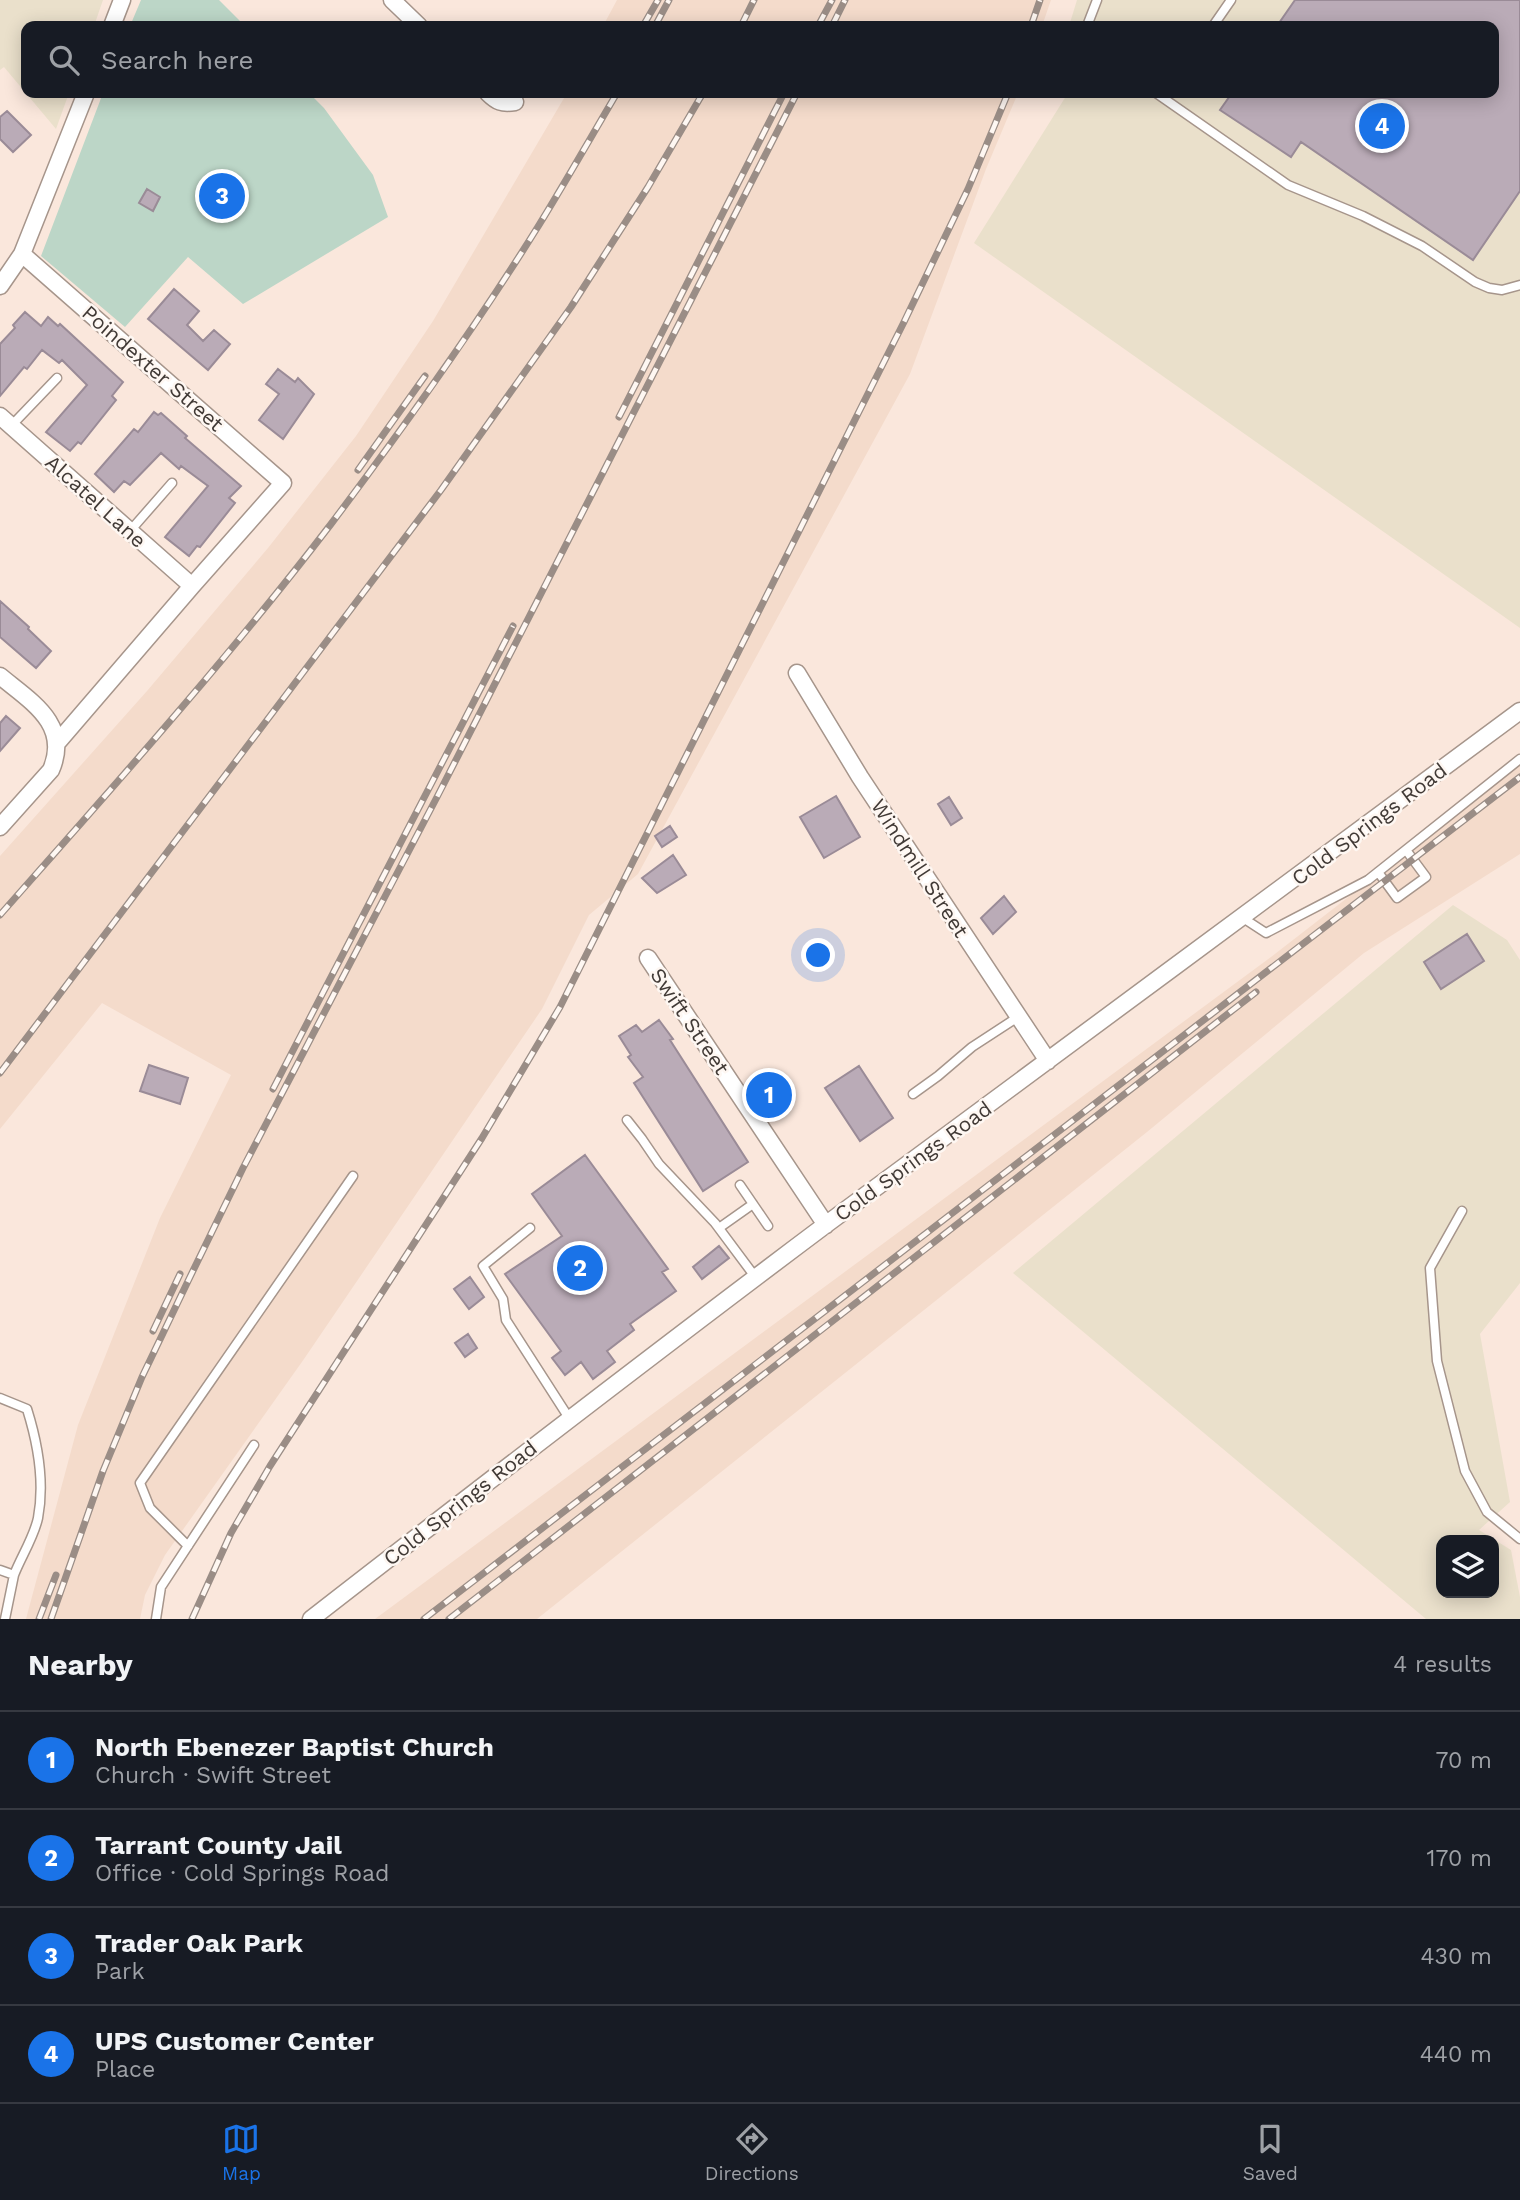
<!DOCTYPE html>
<html lang="en">
<head>
<meta charset="utf-8">
<style>
  body { margin:0; font-family:"Work Sans",sans-serif; background:#242831; color:#f1f3f6 }
  .controls { position:absolute; right:21px; bottom:21px; display:grid; overflow:hidden; border-radius:14px; box-shadow:0 4px 18px #0003 }
  .controls button { width:63px; height:63px; display:grid; place-items:center; padding:0; border:0; border-bottom:2px solid #363941; background:#171b24; color:#f1f3f6; font:35px sans-serif }
  .you { position:absolute; left:819px; top:956px; width:24px; height:24px; margin:-18px; border:5px solid #fff; border-radius:50%; background:#1a73e8; box-shadow:0 0 0 10px #1a73e833 }
  .badge { display:grid; place-items:center; width:46px; height:46px; border-radius:50%; background:#1a73e8; color:#fff; font-size:23px; font-weight:700 }
  .pin { position:absolute; translate:-50% -50%; border:4px solid #fff; box-shadow:0 2px 7px #0006 }
  .list { margin:0; padding:0; list-style:none }
  h2 { display:flex; justify-content:space-between; align-items:center; height:91px; margin:0; padding:0 28px; font-size:30px }
  h2 small { font-size:23px; font-weight:400; color:#9ea1a6 }
  .list li { display:grid; grid-template-columns:46px 1fr auto; gap:21px; align-items:center; box-sizing:border-box; height:98px; padding:0 28px; border-top:2px solid #363941 }
  .list b { display:block; font-size:26px; white-space:nowrap }
  .list p { margin:0; font-size:23px; white-space:nowrap; color:#9ea1a6 }
  .list em { font-size:23px; font-style:normal; color:#9ea1a6 }
  .icon { flex:none; width:38px; height:38px; fill:none; stroke:currentColor; stroke-width:2; stroke-linecap:round; stroke-linejoin:round }
  .map { position:relative; flex:none; width:1520px; height:1619px; overflow:hidden }
  .search { position:absolute; background:#171b24; box-shadow:0 4px 18px #0003; left:21px; right:21px; top:21px; height:77px; display:flex; align-items:center; gap:18px; box-sizing:border-box; padding:0 24px; border-radius:14px; color:#9ea1a6; font-size:26px }
  .sheet { height:483px; background:#171b24 }
  nav { display:flex; justify-content:space-around; align-items:center; box-sizing:border-box; height:98px; border-top:2px solid #363941; background:#171b24; font-size:19px; color:#9ea1a6 }
  nav a { display:grid; justify-items:center; gap:4px }
  nav .on { color:#1a73e8 }
  .map>svg:first-child { display:block }
  .built { fill:#f4dbcb }
  .industrial { fill:#eae0cb; fill-rule:evenodd }
  .green { fill:#bcd6c7 }
  .building { fill:#baabb7; stroke:#9a8b97; stroke-width:2 }
  .lines { fill:none; stroke-linecap:round; stroke-linejoin:round }
  .service-casing { stroke:#a6958b; stroke-width:11 }
  .minor-casing { stroke:#a6958b; stroke-width:19 }
  .service { stroke:#fff; stroke-width:8 }
  .minor { stroke:#fff; stroke-width:16 }
  .rail-casing { stroke:#9a8d86; stroke-width:7 }
  .rail { stroke:#fef7f2; stroke-width:4.5; stroke-dasharray:13; stroke-linecap:butt }
  .labels { text-anchor:middle; dominant-baseline:central; stroke-width:5; stroke-linejoin:round; paint-order:stroke }
  .street-label { font-size:21px; fill:#413a36; stroke:#fef7f2 }
</style>
</head>
<body>
<div class="map">
<svg width="1520" height="1619" viewBox="0 0 1520 1619">
  <rect width="100%" height="100%" fill="#fae7dc"/>
  <path class="built" d="M617 0H1051L1042 26H603Z
    M567 93H1018L986 169 910 374 638 874 589 915 542 1009 304 1359 165 1555 145 1595 140 1619H26L78 1425 160 1218 231 1075 102 1003 0 1129V856L147 691 268 548 356 436 433 321Z
    M1520 764V854L1364 953 1147 1132 537 1619H375L1271 957Z"/>
  <path class="industrial" d="M0 0H103L94 26H26V93H69L56 129 4 67 0 70Z
    M1077 0H1520V628L974 243 1068 93H1494V26H1069Z
    M1453 905 1507 940 1520 960V1283L1480 1334 1510 1502 1479 1530 1511 1550 1520 1597V1619H1426L1013 1273ZM1441 1540H1494V1593H1441Z"/>
  <path class="green" d="M141 0H219L245 26H130Z
    M103 93H309L324 108 373 175 388 217 243 304 188 257 125 327 41 256Z"/>
  <path class="building" d="M1295 0H1520V191L1473 260 1301 142 1291 157 1220 110 1232 93H1494V26H1277Z
    M7 111 31 135 13 152 0 139V117Z
    M147 189 160 197 153 211 139 203Z
    M174 289 199 311 187 325 203 341 214 330 230 344 208 370 148 319Z
    M25 312 41 326 48 317 58 326 60 324 123 382 112 396 116 400 81 444 78 442 70 451 46 432 87 385 62 360 59 363 42 350 27 369 24 367 0 396V344L15 328 13 325Z
    M278 369 295 382 298 378 314 394 283 439 259 420 279 394 266 384Z
    M154 412 158 415 161 413 187 436 185 438 241 486 229 498 235 503 200 547 197 546 189 556 165 537 208 486 181 466 179 469 161 453 130 485 124 481 114 492 95 474 134 429 138 432Z
    M0 601 29 627 28 629 51 651 36 668 0 637Z
    M6 716 20 728 0 751V723Z
    M836 796 860 837 824 858 800 817Z
    M949 797 962 818 951 825 938 804Z
    M670 826 677 837 662 847 655 836Z
    M673 855 686 875 657 893 642 878Z
    M1004 896 1016 912 993 934 981 918Z
    M1467 934 1484 961 1441 989 1424 962Z
    M659 1020 673 1039 670 1040 748 1162 703 1191 634 1083 643 1077 628 1057 631 1055 619 1036 636 1025 642 1032Z
    M149 1065 188 1078 180 1104 140 1091Z
    M859 1066 893 1118 860 1141 825 1088Z
    M585 1155 668 1269 662 1272 676 1291 630 1324 634 1330 607 1351 615 1362 593 1379 581 1362 565 1375 552 1358 561 1351 505 1274 562 1236 532 1194Z
    M719 1246 729 1258 702 1279 693 1267Z
    M470 1277 484 1297 469 1309 454 1289Z
    M468 1334 477 1348 465 1357 455 1343Z"/>
  <g class="lines">
    <g class="service-casing">
      <path id="service" d="M1087 26 1097 0
        M1213 26 1231 0
        M1156 93 1288 185 1363 216 1422 246 1475 282 1489 288 1502 290 1520 285
        M11 426 57 378
        M130 531 172 483
        M1378 872 1397 898 1426 877 1406 850
        M1243 918 1266 933 1368 880 1520 759
        M913 1094 938 1076 972 1047 1018 1017
        M627 1120 642 1139 659 1164 715 1223 756 1278
        M740 1185 768 1226
        M1462 1211 1430 1268 1437 1361 1465 1471 1487 1512 1520 1539
        M530 1228 483 1266 503 1299 506 1320 569 1418
        M719 1228 753 1204
        M0 1398 27 1409C38 1444 45 1481 38 1518 34 1537 21 1557 14 1575
        M188 1546 150 1508 140 1483 353 1176
        M0 1570 14 1575 5 1619
        M156 1619 161 1587 254 1445"/>
    </g>
    <g class="minor-casing">
      <path id="minor" d="M392 0 419 26
        M112 26 122 0
        M488 93C497 102 502 104 515 102
        M22 254 283 483 192 586 57 743
        M0 286 22 254 86 93
        M0 416 192 586
        M797 673 860 777 1048 1061
        M0 676C30 701 71 724 51 770L0 827
        M648 958 826 1225
        M311 1619C481 1487 652 1355 824 1226 1055 1053 1289 884 1520 711"/>
    </g>
    <use href="#service" class="service"/>
    <use href="#minor" class="minor"/>
    <g class="rail-casing">
      <path id="rail" d="M643 26 658 0
        M655 26 669 0
        M741 26 754 0
        M818 26 832 0
        M832 26 845 0
        M1031 26 1040 0
        M619 417 784 93
        M358 470 425 376
        M0 915C113 787 227 660 331 524 404 427 475 328 539 225 566 181 591 137 617 93
        M0 1073 441 490 571 307 648 187 703 93
        M273 1089 513 626
        M153 1331 180 1274
        M39 1619 56 1575
        M51 1619 103 1471 142 1377 189 1279 243 1168 437 797 797 93
        M192 1619 231 1533 270 1466 482 1138 560 1007 904 322 968 189 1008 93
        M424 1619 1520 777
        M449 1619 1256 992"/>
    </g>
    <use href="#rail" class="rail"/>
  </g>
  <g class="labels">
    <g class="street-label">
      <text transform="translate(153 368) rotate(41)">Poindexter Street</text>
      <text transform="translate(96 501) rotate(42)">Alcatel Lane</text>
      <text transform="translate(1369 824) rotate(-37)">Cold Springs Road</text>
      <text transform="translate(920 868) rotate(57)">Windmill Street</text>
      <text transform="translate(690 1021) rotate(56)">Swift Street</text>
      <text transform="translate(913 1161) rotate(-36)">Cold Springs Road</text>
      <text transform="translate(460 1503) rotate(-38)">Cold Springs Road</text>
    </g>
  </g>
</svg>
<div class="controls">
<button><svg class="icon" aria-label="layers" viewBox="0 0 24 24"><path d="M12 4l9 5-9 5-9-5zM3 14l9 5 9-5"/></svg></button>
</div>
<div class="you"></div>
<div class="pin badge" style="left:769px;top:1095px">1</div>
<div class="pin badge" style="left:580px;top:1268px">2</div>
<div class="pin badge" style="left:222px;top:196px">3</div>
<div class="pin badge" style="left:1382px;top:126px">4</div>
<div class="search"><svg class="icon" aria-label="search" viewBox="0 0 24 24"><circle cx="10" cy="10" r="6"/><path d="M15 15l6 6"/></svg>Search here</div>
</div>
<section class="sheet">
<h2>Nearby<small>4 results</small></h2>
<ul class="list">
<li><span class="badge">1</span><div><b>North Ebenezer Baptist Church</b><p>Church · Swift Street</p></div><em>70 m</em></li>
<li><span class="badge">2</span><div><b>Tarrant County Jail</b><p>Office · Cold Springs Road</p></div><em>170 m</em></li>
<li><span class="badge">3</span><div><b>Trader Oak Park</b><p>Park</p></div><em>430 m</em></li>
<li><span class="badge">4</span><div><b>UPS Customer Center</b><p>Place</p></div><em>440 m</em></li>
</ul>
</section>
<nav>
<a class="on"><svg class="icon" aria-label="map" viewBox="0 0 24 24"><path d="M3 6l6-2 6 2 6-2v14l-6 2-6-2-6 2zM9 4v14M15 6v14"/></svg>Map</a>
<a><svg class="icon" aria-label="directions" viewBox="0 0 24 24"><path d="M12 3l9 9-9 9-9-9zM9 14v-3h6M13 9l2 2-2 2"/></svg>Directions</a>
<a><svg class="icon" aria-label="saved" viewBox="0 0 24 24"><path d="M7 4h10v16l-5-4-5 4z"/></svg>Saved</a>
</nav>
</body>
</html>
